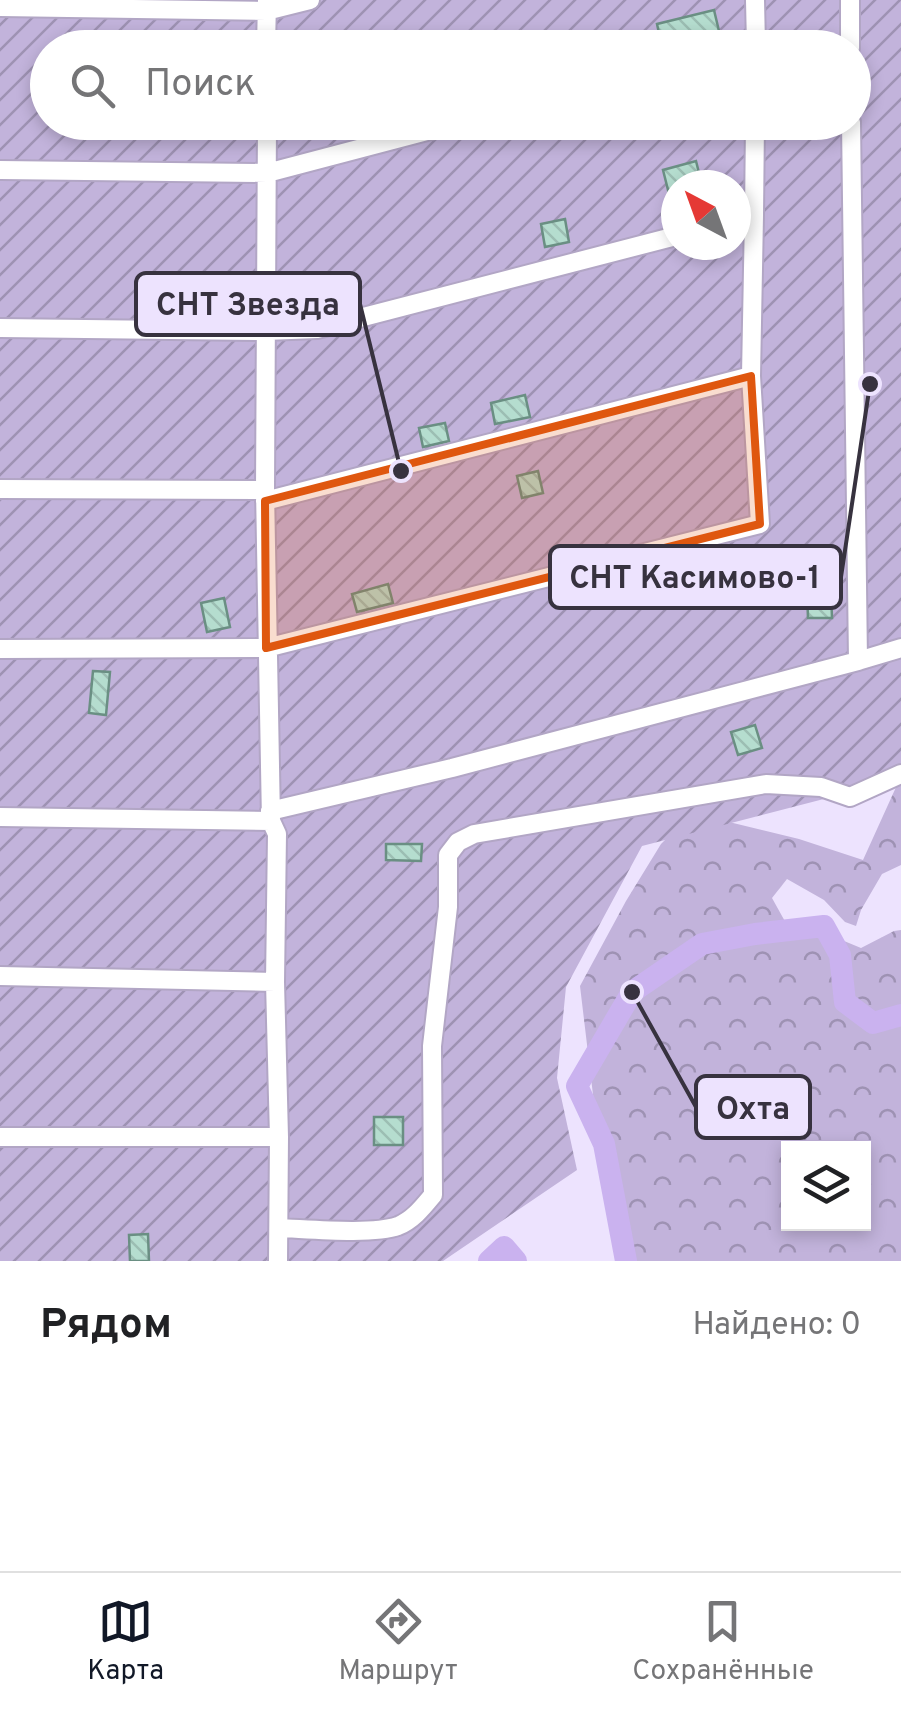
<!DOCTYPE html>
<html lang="ru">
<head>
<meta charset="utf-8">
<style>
  body { margin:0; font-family:Overpass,sans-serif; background:#f2f2f2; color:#202124 }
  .controls { position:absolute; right:30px; bottom:30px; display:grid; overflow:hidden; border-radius:0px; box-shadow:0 5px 15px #0003 }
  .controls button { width:90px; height:90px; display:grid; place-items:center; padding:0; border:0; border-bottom:2px solid #e0e0e0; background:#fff; color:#202124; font:50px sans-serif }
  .compass { position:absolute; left:661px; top:170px; width:90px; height:90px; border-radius:50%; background:#fff; box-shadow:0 5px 15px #0003; rotate:319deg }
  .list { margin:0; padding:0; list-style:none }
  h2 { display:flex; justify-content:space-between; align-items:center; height:130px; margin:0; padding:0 40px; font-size:42px }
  h2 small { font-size:32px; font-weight:400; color:#757577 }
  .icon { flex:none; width:55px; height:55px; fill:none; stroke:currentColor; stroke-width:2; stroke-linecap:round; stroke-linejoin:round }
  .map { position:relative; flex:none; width:901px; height:1261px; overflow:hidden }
  .search { position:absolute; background:#fff; box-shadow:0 5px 15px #0003; left:30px; right:30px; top:30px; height:110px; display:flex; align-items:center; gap:25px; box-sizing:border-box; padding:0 35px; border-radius:55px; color:#757577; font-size:38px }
  .sheet { height:310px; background:#fff }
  nav { display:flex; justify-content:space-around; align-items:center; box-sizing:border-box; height:140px; border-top:2px solid #e0e0e0; background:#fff; font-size:28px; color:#757577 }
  nav a { display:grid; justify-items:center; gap:5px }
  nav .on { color:#111827 }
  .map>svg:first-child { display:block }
  .forest { fill:url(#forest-crowns); fill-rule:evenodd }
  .garden { fill:url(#garden-furrows); fill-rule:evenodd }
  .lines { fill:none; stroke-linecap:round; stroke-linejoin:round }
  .river { stroke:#cab2ef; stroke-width:22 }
  .building { fill:url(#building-back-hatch); stroke:#6a8f83; stroke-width:2.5 }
  .minor-casing { stroke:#b2a6c5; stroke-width:22 }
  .minor { stroke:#fff; stroke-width:18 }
  .marked { fill:#df570f; fill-opacity:0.2; stroke:#df570f; stroke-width:8; stroke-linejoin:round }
  .leader { fill:none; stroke:#37323f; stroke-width:4 }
  .callout-dot { fill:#37323f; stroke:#ede3fe; stroke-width:4 }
  .callout { fill:#ede3fe; stroke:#37323f; stroke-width:4 }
  .callout-label { font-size:32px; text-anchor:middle; font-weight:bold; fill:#37323f }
</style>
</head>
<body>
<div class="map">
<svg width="901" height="1261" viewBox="0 0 901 1261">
  <defs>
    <pattern id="forest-crowns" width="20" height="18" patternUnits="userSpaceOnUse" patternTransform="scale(2.5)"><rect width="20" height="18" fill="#c2b3db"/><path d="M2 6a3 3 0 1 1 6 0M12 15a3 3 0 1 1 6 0" fill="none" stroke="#9e92b3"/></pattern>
    <pattern id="garden-furrows" width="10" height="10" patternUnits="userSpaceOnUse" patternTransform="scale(2.5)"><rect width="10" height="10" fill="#c2b3db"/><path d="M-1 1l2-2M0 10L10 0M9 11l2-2" fill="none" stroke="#9e92b3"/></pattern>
    <pattern id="building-back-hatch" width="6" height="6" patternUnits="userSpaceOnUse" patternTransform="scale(2.5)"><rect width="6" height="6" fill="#b5ddcf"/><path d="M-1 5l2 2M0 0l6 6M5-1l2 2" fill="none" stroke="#9cbeb3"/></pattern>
  </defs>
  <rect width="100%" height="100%" fill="#ede3fe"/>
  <path class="forest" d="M901 784V865L882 874 861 910 856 926 845 922 824 900 787 879 772 898 787 925 816 920 832 936 861 948 894 931 901 930V1261H633L602 1170 580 986 626 901 661 844 692 813 799 839 863 860 897 785ZM788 1148H864V1224H788Z"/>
  <path class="garden" d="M0 0H901V779L642 846 566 987 557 1078 577 1170 443 1261H0ZM48 48H854V122H48ZM676 185H736V245H676Z"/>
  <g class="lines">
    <path class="river" d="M489 1261 504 1247 516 1261
      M626 1261 604 1144 577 1086 632 992 702 944 755 934 824 926 840 955 845 1002 873 1023 901 1015"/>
  </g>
  <path class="building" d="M714 10 719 31 675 41 674 35 660 38 657 24Z
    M696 161 702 185H676V206H672L663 170Z
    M565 219 569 242 545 247 541 224Z
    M525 395 530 417 495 424 491 403Z
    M445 423 449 441 423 447 419 428Z
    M538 471 543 493 522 498 517 476Z
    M388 584 393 603 357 612 352 594Z
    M807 590H831L832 618H808Z
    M224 598 230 627 207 632 201 603Z
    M93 671 110 672 106 715 89 713Z
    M755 725 762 748 738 755 731 732Z
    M386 844H422L421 861 386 860Z
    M374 1117H403V1145H374Z
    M148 1234 149 1261H130L129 1235Z"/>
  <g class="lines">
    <g class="minor-casing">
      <path id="minor" d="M755 0 756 45
        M850 0V48
        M0 7 266 11 310 0
        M266 48 267 0
        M267 122 265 490 271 821 277 834 275 982 279 1137 278 1261
        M0 170 267 173 461 122
        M736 220 754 215 755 122
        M0 328 265 331 317 329 676 236
        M751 376 754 215
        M0 489 265 490
        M0 649 266 648 760 524 751 376 265 501
        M858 661 901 648
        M270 811 452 768 858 661 851 122
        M0 817 271 821
        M0 976 275 982
        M0 1137H279
        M279 1228C308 1229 373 1235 398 1226 413 1220 423 1207 433 1195L432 1046 448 907V855L458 842 474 834 766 784 821 787 850 797 901 774"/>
    </g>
    <use href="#minor" class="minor"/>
  </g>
  <path class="marked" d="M751 376 760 524 266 648 265 501Z"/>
  <path class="leader" d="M401 471L360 304M870 384L841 577M632 992L696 1107"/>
  <g class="callout-dot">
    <circle cx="401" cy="471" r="10"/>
    <circle cx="870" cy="384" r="10"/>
    <circle cx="632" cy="992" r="10"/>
  </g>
  <g class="callout">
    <rect x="136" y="273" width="224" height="62" rx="10"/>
    <rect x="550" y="546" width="291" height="62" rx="10"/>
    <rect x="696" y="1076" width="114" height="62" rx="10"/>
  </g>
  <g class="callout-label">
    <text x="248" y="315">СНТ Звезда</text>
    <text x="695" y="588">СНТ Касимово-1</text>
    <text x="753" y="1119">Охта</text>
  </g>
</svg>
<div class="controls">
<button><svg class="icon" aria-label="layers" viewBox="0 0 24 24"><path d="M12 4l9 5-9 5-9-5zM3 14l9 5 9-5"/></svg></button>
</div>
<svg class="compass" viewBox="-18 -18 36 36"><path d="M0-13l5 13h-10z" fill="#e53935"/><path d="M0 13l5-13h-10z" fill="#757577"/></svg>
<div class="search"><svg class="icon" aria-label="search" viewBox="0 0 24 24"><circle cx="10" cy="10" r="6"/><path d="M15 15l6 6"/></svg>Поиск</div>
</div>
<section class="sheet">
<h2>Рядом<small>Найдено: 0</small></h2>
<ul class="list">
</ul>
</section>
<nav>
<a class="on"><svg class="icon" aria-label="map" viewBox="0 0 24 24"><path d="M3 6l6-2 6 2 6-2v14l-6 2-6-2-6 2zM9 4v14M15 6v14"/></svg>Карта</a>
<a><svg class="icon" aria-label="directions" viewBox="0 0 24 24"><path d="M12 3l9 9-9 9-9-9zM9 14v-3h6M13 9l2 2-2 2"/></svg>Маршрут</a>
<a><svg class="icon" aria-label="saved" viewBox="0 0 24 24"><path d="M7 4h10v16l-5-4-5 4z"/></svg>Сохранённые</a>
</nav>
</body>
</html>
